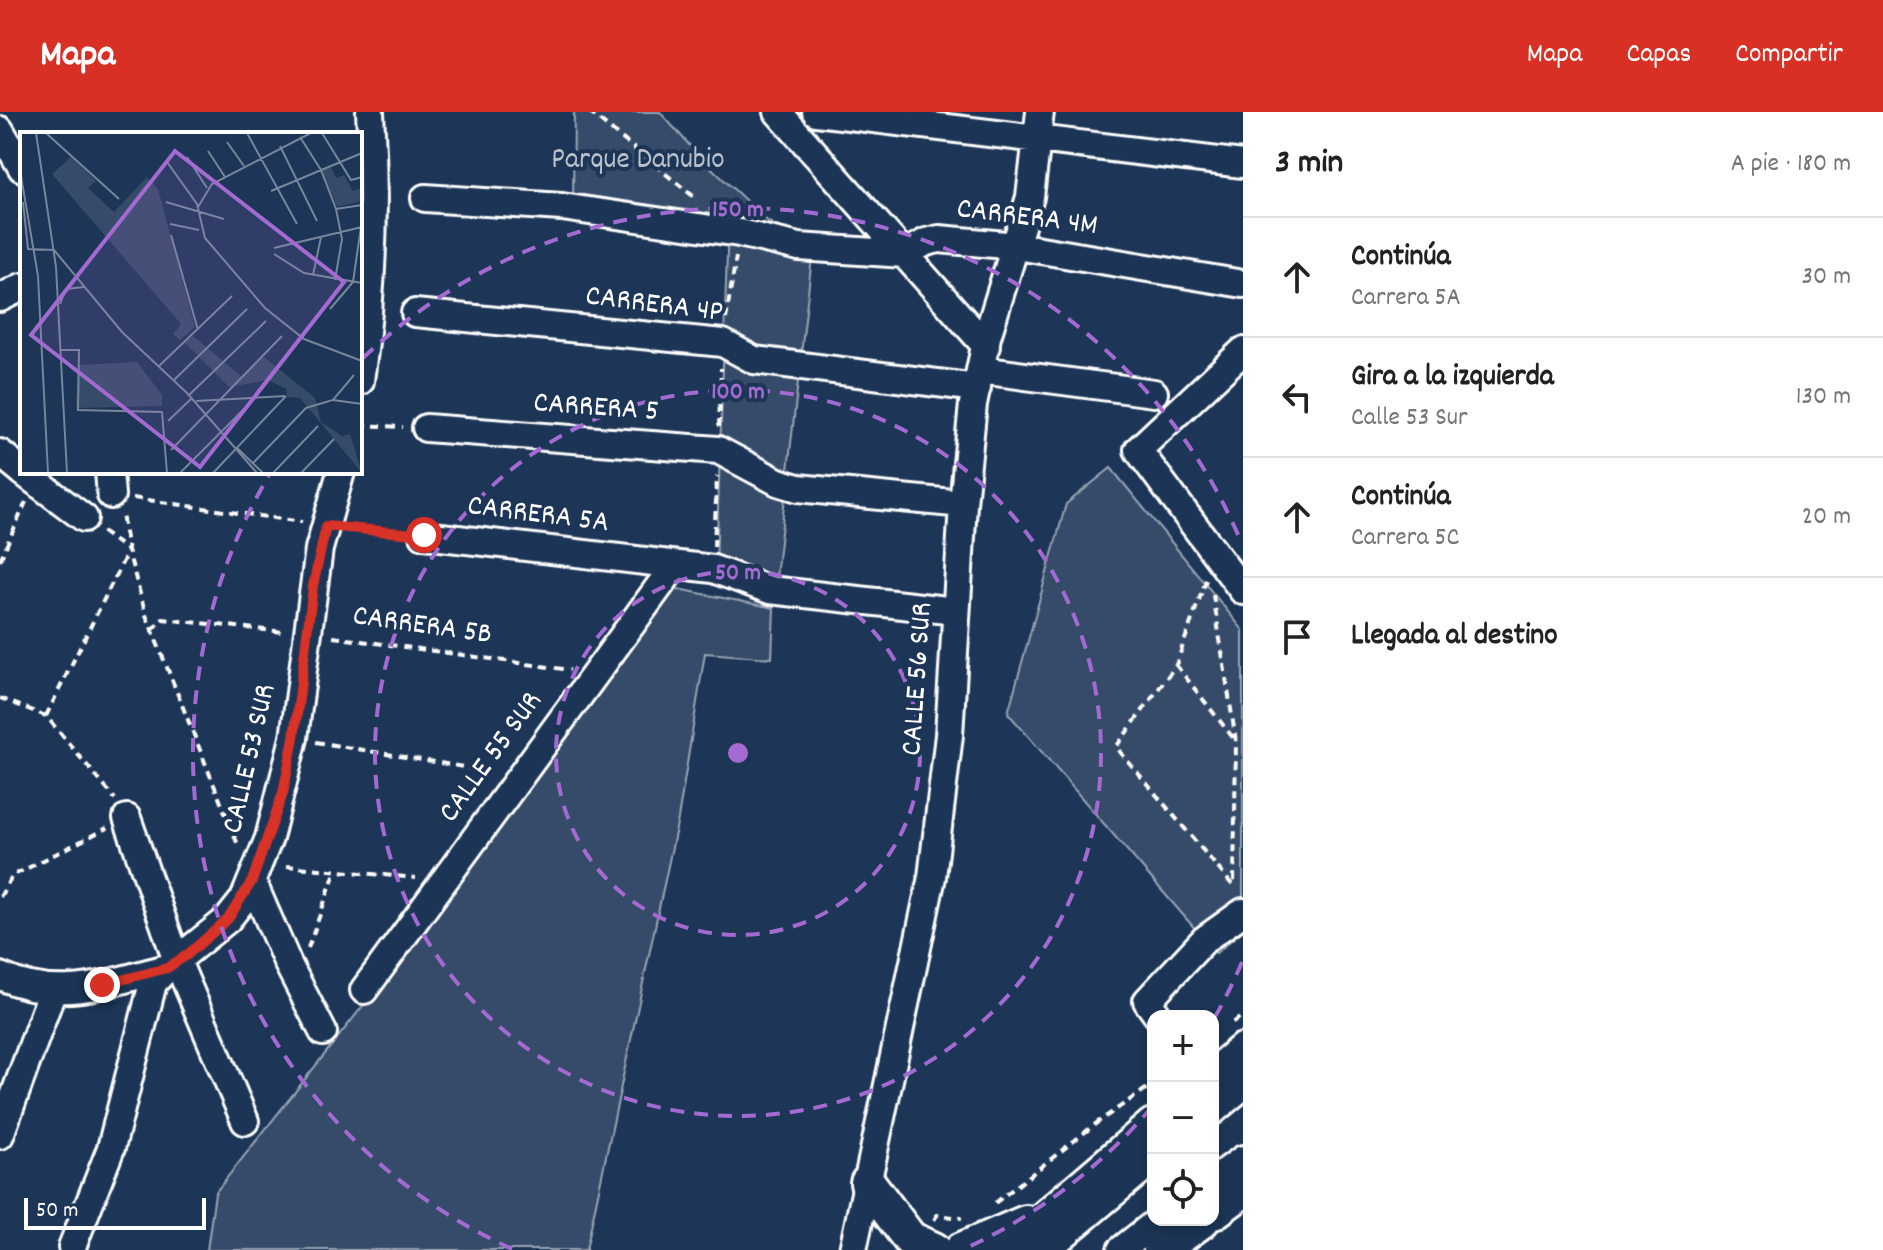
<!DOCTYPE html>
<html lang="es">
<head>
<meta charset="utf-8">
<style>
  body { margin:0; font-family:Dekko,sans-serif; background:#f2f2f2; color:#222 }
  .controls { position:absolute; right:24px; bottom:24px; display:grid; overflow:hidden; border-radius:16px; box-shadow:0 4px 12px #0003 }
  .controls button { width:72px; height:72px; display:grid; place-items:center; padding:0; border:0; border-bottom:2px solid #e0e0e0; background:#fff; color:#222; font:40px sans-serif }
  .scale { position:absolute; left:24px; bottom:20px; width:182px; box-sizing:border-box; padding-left:8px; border:4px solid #fff; border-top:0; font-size:22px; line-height:28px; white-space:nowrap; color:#fff; -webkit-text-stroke:6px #1d3557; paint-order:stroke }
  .stop { position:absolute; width:24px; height:24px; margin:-18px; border:6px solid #d93025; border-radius:50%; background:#fff }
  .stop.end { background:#d93025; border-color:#fff; box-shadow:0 2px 8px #0008 }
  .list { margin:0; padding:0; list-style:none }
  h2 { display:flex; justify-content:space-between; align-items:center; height:104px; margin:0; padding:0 32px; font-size:34px }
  h2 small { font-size:26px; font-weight:400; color:#767676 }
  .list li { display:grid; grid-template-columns:52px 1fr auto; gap:24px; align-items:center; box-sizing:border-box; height:120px; padding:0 32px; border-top:2px solid #e0e0e0 }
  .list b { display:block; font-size:30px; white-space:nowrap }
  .list p { margin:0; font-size:26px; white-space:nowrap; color:#767676 }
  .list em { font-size:26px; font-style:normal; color:#767676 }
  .icon { flex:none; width:44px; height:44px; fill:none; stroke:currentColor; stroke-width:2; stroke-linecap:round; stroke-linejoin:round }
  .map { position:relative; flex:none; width:1243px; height:1138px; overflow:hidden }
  header { display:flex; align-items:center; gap:48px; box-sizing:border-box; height:112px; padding:0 40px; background:#d93025; color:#fff }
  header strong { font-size:38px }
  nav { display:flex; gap:44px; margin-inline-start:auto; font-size:28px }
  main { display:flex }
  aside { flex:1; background:#fff }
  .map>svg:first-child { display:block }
  .green { fill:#364b69; stroke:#9aa5b4; stroke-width:2 }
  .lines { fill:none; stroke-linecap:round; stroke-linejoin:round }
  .minor-casing { stroke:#fff; stroke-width:32 }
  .major-casing { stroke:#fff; stroke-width:40 }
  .path { stroke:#fff; stroke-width:4; stroke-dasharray:8 6; stroke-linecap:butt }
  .minor { stroke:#1d3557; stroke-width:26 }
  .major { stroke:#1d3557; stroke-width:34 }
  .route { stroke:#d93025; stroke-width:10 }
  .ring { fill:none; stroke:#a36bd2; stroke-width:4; stroke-dasharray:14 10 }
  .labels { text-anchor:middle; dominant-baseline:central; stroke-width:8; stroke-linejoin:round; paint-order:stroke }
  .park-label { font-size:30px; fill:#b9c0ca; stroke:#1d3557 }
  .street-label { font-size:30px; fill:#fff; stroke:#1d3557 }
  .inset-road { fill:none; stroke:#77869a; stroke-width:2 }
  .view { fill:#a36bd2; fill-opacity:0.15; stroke:#a36bd2; stroke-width:4 }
  .inset-edge { fill:none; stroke:#fff; stroke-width:4 }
  .centre { fill:#a36bd2; stroke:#1d3557; stroke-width:4 }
  .ring-label { font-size:24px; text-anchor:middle; font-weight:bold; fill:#a36bd2; stroke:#1d3557; stroke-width:8; stroke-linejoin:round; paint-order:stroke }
</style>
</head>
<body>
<header>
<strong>Mapa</strong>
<nav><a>Mapa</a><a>Capas</a><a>Compartir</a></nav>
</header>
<main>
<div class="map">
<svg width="1243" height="1138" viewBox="0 0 1243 1138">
  <rect width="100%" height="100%" fill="#1d3557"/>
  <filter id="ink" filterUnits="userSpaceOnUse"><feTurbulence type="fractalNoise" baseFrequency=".0125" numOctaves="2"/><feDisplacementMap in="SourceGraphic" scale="16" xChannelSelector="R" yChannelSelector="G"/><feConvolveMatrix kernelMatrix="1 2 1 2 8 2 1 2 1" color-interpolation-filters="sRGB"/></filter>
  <g filter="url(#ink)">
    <path class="green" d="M574 0H660L700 45 766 108 813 136 775 474 716 453 728 113 573 90Z
      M1111 356 1243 518V818L1216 841 1008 601 1066 392Z
      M673 476 774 496 772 546 705 541 678 707 586 1138H207L215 1081 407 838Z"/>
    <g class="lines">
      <g class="minor-casing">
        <path id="minor" d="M778 0 986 234
          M816 0 1243 52
          M0 18 22 56
          M425 86 562 95 739 121 799 135 905 142 926 130 939 127 1017 134 1243 172
          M0 186 22 175
          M415 201 723 231 754 248 977 276
          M1243 239 1138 338 1243 479
          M980 258 1154 281
          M360 269C373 179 376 91 370 0
          M426 316 718 338 778 370 798 376 963 392
          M0 341 22 359
          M23 360 84 406
          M109 360 111 383
          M424 423 713 457 770 478 956 499
          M127 706 177 849 245 1009
          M252 769 288 852 323 920
          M0 864C60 891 106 871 167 856
          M364 878 675 453
          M1158 904 1147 889 1205 827 1243 800
          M1213 999 1243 974
          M0 1023 52 880
          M1213 1069 1243 1047
          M72 1135 111 1036 153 871 167 856 228 807 244 787 269 726 294 626 319 437 341 360
          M853 1138 932 765 949 623 963 392 973 292 987 225 1030 85 1040 0
          M1046 1138 1153 1048
          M1121 1138 1159 1108"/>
      </g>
      <g class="major-casing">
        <path id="major" d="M1213 964 1243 939
          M868 1071 910 1127 934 1138
          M1213 1100 1243 1078
          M962 1138 1026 1111
          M1008 1138 1153 1014
          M1161 1138 1202 1108"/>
      </g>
      <path class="path" d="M589 0 698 88
        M726 207 736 145
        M360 313 403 315
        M719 315 721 256
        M133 386 302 410
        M351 416 402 421
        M102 420 128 439 146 503 238 733
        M714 435 717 364
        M0 448 26 390
        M1206 468 1176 553 1116 635 1234 775
        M1213 483 1236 629 1234 773
        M152 518 163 507 284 520
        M333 525 570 558
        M1176 553 1234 627
        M0 586 46 604 115 687
        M46 604 128 439 122 402
        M316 630 493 660
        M286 754 416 766
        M0 785 12 764 107 716
        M308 836 336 758
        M1233 911 1243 903
        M995 1091 1098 1010 1153 972
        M934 1108 937 1103 962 1106"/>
      <use href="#minor" class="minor"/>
      <use href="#major" class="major"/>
    </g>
  </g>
  <g class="lines" filter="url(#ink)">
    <path class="route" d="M102 873 167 856 187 843 228 807 252 769 283 681 294 626 313 474 326 414 424 423"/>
  </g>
  <g class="ring">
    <circle cx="738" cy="641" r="182"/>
    <circle cx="738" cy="641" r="363"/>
    <path d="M1242 850A545 545 0 0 1 1215 905M1152 995A545 545 0 0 1 964 1137M512 1137A545 545 0 0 1 271 360M363 246A545 545 0 0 1 1242 432"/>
  </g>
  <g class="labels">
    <g class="park-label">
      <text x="638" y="49">Parque Danubio</text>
    </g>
    <g class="street-label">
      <text transform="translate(1027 107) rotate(7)">CARRERA 4M</text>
      <text transform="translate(654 194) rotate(7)">CARRERA 4P</text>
      <text transform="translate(596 297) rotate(4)">CARRERA 5</text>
      <text transform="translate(538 404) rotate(7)">CARRERA 5A</text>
      <text transform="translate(422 515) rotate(8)">CARRERA 5B</text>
      <text transform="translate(919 567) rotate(-86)">CALLE 56 SUR</text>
      <text transform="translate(492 646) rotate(-54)">CALLE 55 SUR</text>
      <text transform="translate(251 647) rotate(-77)">CALLE 53 SUR</text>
    </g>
  </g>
  <g transform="translate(20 20)">
    <rect width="342" height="342" fill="#1d3557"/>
    <path d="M51 25 76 49 68 56 94 80 127 45 138 57 175 195 160 208 153 202 161 192 32 42ZM311 34 316 46 324 43 333 59 342 56V69L317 75 302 39ZM173 204 222 245 244 225 295 266 301 290 322 304 330 302 342 341 280 266 267 265 266 257 248 248 209 255 164 210ZM117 230 142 263V274L56 276 58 233Z" fill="#364b69"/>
    <path class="inset-road" d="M16 1 36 135 47 341M26 1 99 67M227 1 277 92M302 1 331 48 342 45M280 5 301 38 316 77 322 107 315 148M207 10 224 34M260 14 297 89M188 19 205 45M167 25 187 56M147 30 177 72 185 106 245 176 284 207 342 229M0 38 18 144 28 341M251 59 342 21M3 70 8 117 34 118 102 200 167 261 237 341M146 70 204 87M178 75 192 52 291 1M316 77 342 73M150 92 179 98M151 103 178 198M254 116 342 95M254 122 284 141 342 151M293 143 301 105M40 172 46 157 64 155M310 177 333 150 341 95M40 218H59L58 278 142 280 147 341M139 234 212 164M154 248 227 177M169 263 246 189M313 268 342 272M176 269 265 264M148 289 172 266M216 315 243 341M151 318 262 204M233 331 286 276 313 268 334 243M160 341 235 266M193 341 266 264M253 341 298 294M281 341 314 307"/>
    <path class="view" d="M155 19 324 150 180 335 11 203Z"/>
    <rect width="342" height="342" class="inset-edge"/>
  </g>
  <circle cx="738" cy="641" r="12" class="centre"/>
  <g class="ring-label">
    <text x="738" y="104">150 m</text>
    <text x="738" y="286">100 m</text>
    <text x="738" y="467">50 m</text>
  </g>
</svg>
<div class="controls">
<button>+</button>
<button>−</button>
<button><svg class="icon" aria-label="locate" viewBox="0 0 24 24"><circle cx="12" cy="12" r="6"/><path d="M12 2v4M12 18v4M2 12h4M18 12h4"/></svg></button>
</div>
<div class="scale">50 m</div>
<div class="stop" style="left:424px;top:423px"></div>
<div class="stop end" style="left:102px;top:873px"></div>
</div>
<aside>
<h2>3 min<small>A pie · 180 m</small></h2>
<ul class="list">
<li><svg class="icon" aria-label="ahead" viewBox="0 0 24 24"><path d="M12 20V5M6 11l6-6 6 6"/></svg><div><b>Continúa</b><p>Carrera 5A</p></div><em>30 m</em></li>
<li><svg class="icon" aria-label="left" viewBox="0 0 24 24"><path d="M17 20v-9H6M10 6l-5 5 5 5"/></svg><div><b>Gira a la izquierda</b><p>Calle 53 Sur</p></div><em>130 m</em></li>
<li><svg class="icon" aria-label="ahead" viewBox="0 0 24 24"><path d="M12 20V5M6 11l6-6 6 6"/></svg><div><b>Continúa</b><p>Carrera 5C</p></div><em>20 m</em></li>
<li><svg class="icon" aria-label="arrive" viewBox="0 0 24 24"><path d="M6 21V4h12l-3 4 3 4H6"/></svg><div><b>Llegada al destino</b></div></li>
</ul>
</aside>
</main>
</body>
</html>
